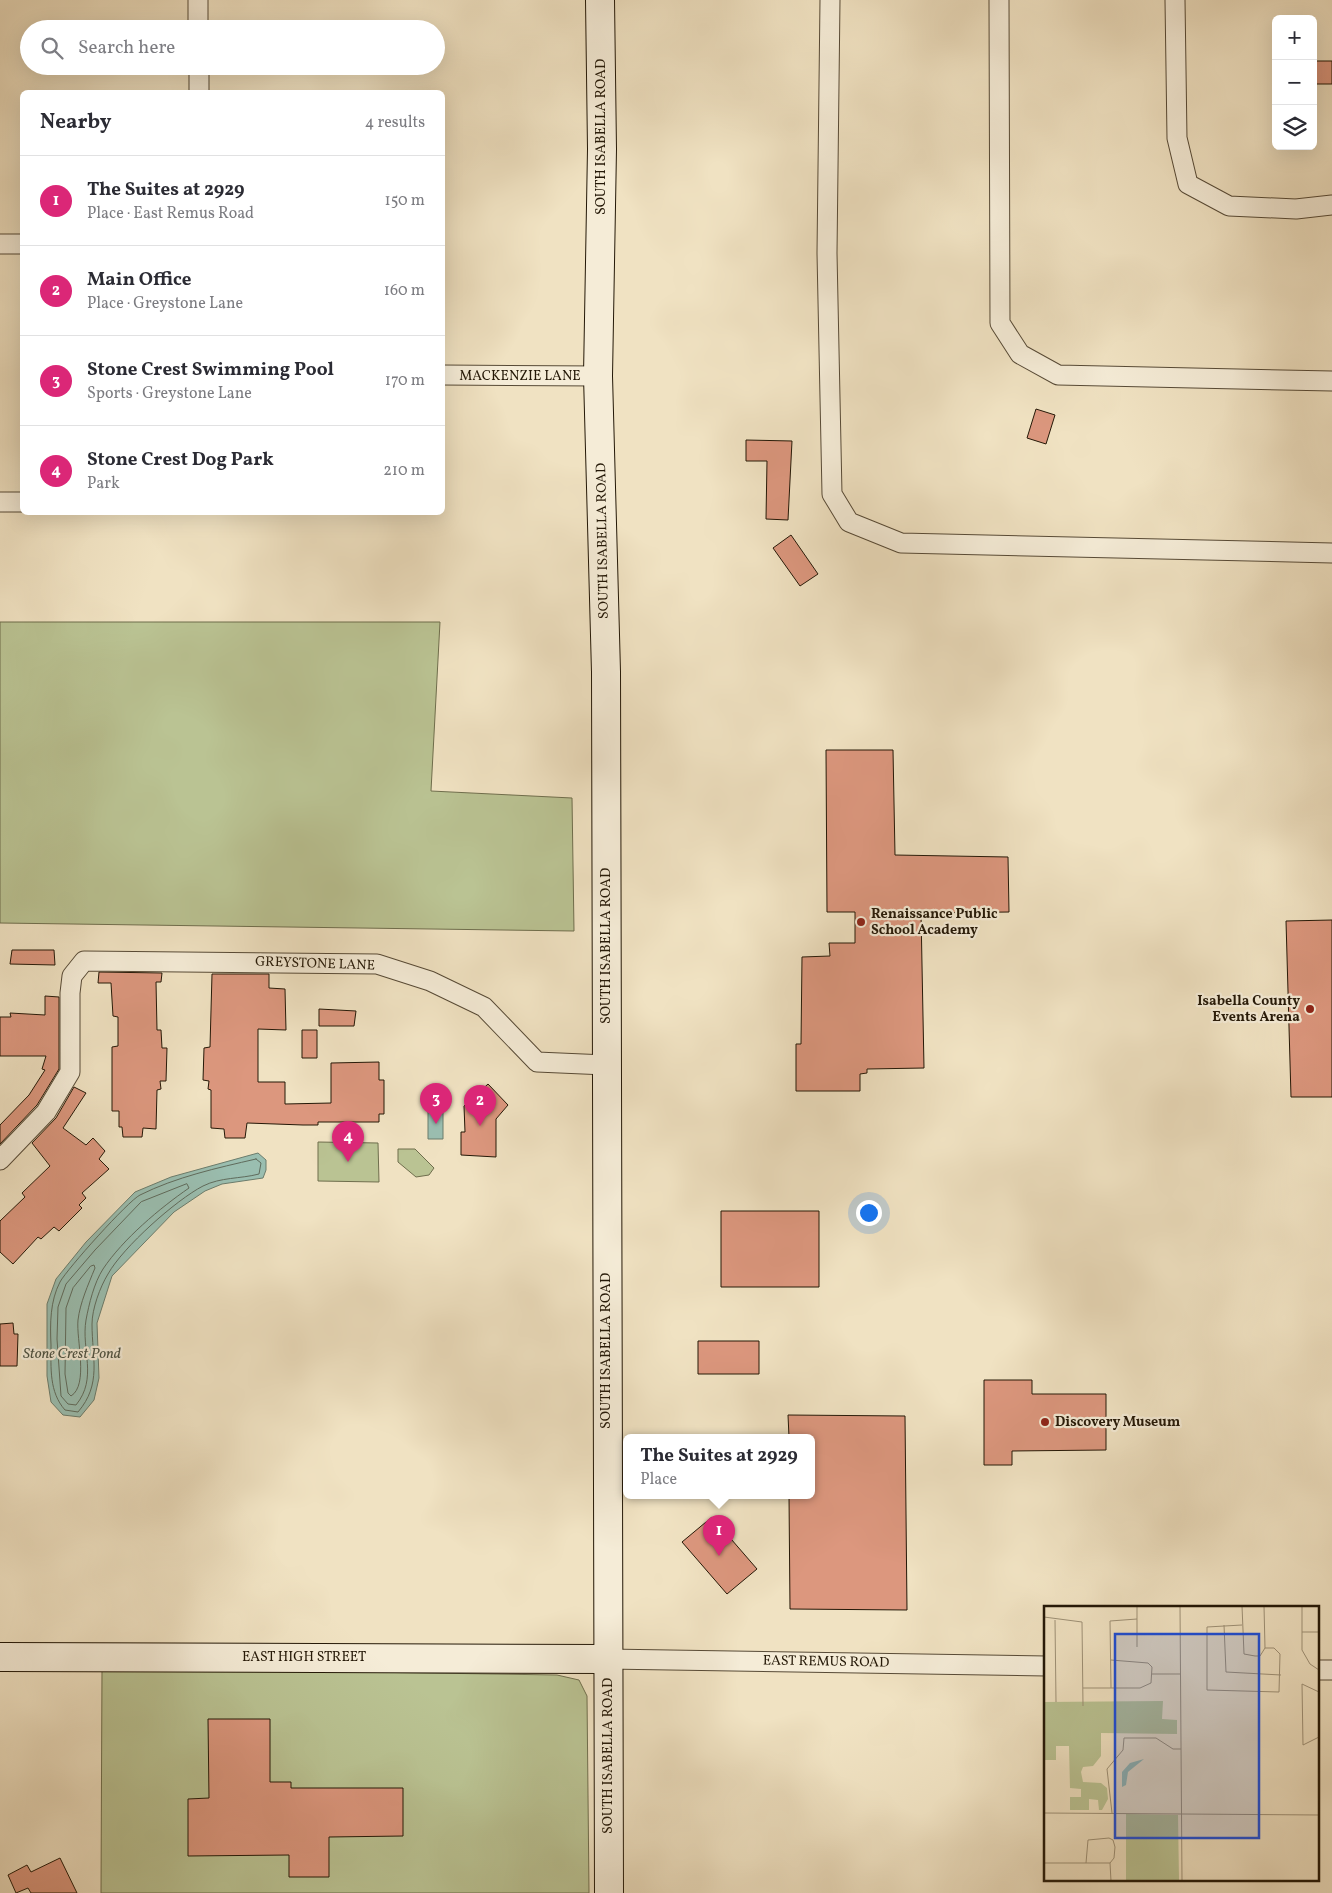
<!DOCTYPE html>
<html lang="en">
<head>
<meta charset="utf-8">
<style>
  body { margin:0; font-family:Vollkorn,serif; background:#f7f7f7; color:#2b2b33 }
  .controls { position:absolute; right:15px; top:15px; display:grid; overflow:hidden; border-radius:8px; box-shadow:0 5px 20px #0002 }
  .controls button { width:45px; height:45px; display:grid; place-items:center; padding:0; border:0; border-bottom:1px solid #e1e1e2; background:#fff; color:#2b2b33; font:25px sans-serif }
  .you { position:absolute; left:868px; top:1212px; width:18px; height:18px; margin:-12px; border:4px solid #fff; border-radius:50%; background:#1a73e8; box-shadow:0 0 0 8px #1a73e833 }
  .badge { display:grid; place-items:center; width:32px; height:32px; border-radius:50%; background:#db2777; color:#fff; font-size:16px; font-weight:700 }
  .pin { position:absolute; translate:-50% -41px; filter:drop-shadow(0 1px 2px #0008) }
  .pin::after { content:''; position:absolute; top:26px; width:18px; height:15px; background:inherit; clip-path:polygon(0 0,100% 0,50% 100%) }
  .popup { position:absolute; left:623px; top:1434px; width:192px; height:65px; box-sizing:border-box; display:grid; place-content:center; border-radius:8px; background:#fff; filter:drop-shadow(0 1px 4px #0005); font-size:16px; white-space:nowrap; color:#7c7c81 }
  .popup b { font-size:19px; color:#2b2b33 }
  .popup::after { content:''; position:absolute; left:50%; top:100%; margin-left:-10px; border:10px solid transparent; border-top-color:#fff }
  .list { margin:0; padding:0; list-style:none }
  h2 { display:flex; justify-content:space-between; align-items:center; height:65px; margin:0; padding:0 20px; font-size:21px }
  h2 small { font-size:16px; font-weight:400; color:#7c7c81 }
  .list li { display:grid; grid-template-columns:32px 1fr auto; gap:15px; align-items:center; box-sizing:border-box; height:90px; padding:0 20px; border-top:1px solid #e1e1e2 }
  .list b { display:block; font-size:19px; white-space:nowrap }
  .list p { margin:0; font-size:16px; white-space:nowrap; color:#7c7c81 }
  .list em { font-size:16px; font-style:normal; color:#7c7c81 }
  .icon { flex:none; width:28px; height:28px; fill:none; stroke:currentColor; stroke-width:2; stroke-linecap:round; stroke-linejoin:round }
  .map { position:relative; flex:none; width:1332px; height:1893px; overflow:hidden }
  .search { position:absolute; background:#fff; box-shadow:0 5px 20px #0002; left:20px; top:20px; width:425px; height:55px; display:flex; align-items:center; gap:12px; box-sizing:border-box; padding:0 18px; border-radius:28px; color:#7c7c81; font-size:19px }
  .panel { position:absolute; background:#fff; box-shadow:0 5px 20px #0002; left:20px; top:90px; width:425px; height:425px; border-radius:8px }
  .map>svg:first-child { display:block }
  .green { fill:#bac393; stroke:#6f6e4d }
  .water { fill:#9abeb0; stroke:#6b7c6c }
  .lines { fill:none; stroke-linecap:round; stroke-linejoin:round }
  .shore { stroke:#5f6b5c; stroke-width:1 }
  .building { fill:#dc977e; stroke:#241807 }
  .street-casing { stroke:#574a36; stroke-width:21 }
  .secondary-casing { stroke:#241807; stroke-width:30 }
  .street { stroke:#f5ecd7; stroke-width:19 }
  .secondary { stroke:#f5ecd7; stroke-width:28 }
  .poi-dot { fill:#8f2418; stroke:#f5ecd7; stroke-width:2 }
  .labels { text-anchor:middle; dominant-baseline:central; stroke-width:4.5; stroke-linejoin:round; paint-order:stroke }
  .street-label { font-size:14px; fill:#241807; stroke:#f5ecd7 }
  .poi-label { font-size:14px; font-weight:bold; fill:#241807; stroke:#f5ecd7; text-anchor:start }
  .water-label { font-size:15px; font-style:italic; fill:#4d5242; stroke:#f5ecd7 }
  .inset-road { fill:none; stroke:#9e9177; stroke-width:1 }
  .view { fill:#1d4ed8; fill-opacity:0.15; stroke:#1d4ed8; stroke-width:2.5 }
  .inset-edge { fill:none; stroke:#241807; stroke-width:2.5 }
</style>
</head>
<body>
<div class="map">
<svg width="1332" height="1893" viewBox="0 0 1332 1893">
  <rect width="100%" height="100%" fill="#f0e2c2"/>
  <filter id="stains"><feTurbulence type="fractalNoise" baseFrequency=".004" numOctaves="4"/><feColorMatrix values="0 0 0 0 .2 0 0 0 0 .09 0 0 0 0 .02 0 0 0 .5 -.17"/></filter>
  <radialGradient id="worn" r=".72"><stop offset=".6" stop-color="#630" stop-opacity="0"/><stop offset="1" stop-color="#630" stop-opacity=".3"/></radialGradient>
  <path class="green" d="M0 622H440L431 791 572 798 574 931 0 923Z
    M318 1142 378 1143 379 1182 318 1181Z
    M398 1149H415L434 1168 429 1175 416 1177 398 1162Z
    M102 1668 557 1675 579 1680 587 1696 589 1893H101Z"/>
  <path class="water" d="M428 1108H443V1139H428Z
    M258 1153 266 1160V1170L263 1178 222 1184 205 1191 174 1212 112 1276 97 1323 99 1378 94 1400 80 1417 63 1415 51 1402 47 1376V1304L56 1279 86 1242 135 1192 171 1177Z"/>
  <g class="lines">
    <path class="shore" d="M256 1159 261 1163 259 1174C240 1179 221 1177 203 1186 176 1200 123 1247 108 1274 100 1287 92 1309 92 1324 92 1358 102 1384 78 1412L65 1410C49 1392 51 1368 51 1345 50 1324 50 1301 60 1282 67 1269 128 1201 140 1195 176 1177 217 1168 256 1159Z
      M187 1184 189 1188C160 1208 123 1239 103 1269 94 1283 89 1304 86 1320 81 1350 98 1378 76 1405L68 1404 61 1396 57 1339 58 1307 66 1284 95 1250 141 1202Z
      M91 1266 94 1265 95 1268C88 1285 80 1303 78 1320 76 1339 89 1385 71 1396L68 1393 65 1374 66 1308 73 1288Z"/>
  </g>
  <path class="building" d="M1313 61H1332V84H1313Z
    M1036 409 1055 415 1046 444 1027 438Z
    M746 440 792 441 788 520 766 519 767 461H746Z
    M791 535 818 574 800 586 773 548Z
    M826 750H893L895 855 1008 857 1009 912 921 913 924 1068 867 1069V1073L860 1074V1091H796V1044H801L802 957 830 956 829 943H855V912H827Z
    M1332 920V1097H1291L1286 921Z
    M12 950H54L55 965 10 964Z
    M99 972 162 973 161 982H156L157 1030H161L162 1048H167L166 1081H160L161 1089 157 1090 156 1129 143 1128 142 1137H123L122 1127H119V1111H112V1047L118 1046V1017L113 1016 111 983H98Z
    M212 974H269V988L285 989 286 1030 258 1029V1082H285V1104L331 1103V1063L379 1062V1080H384V1114H379V1122H318V1125H303L247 1123 245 1138H225L224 1129 211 1128V1090L208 1089 209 1081 203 1080 204 1048 210 1047Z
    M45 996 59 997V1069L37 1105 0 1144V1125L29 1095 45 1070 42 1069 46 1056H0V1017H11L10 1013 45 1015Z
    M319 1009 356 1011 354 1026H319Z
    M302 1030H317V1058H302Z
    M488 1084 508 1105 496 1119V1157L461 1155V1132H465L464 1106Z
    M74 1087 86 1093 63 1128 86 1145 93 1138 105 1151 99 1159 109 1169 82 1193 86 1198 79 1205 82 1208 59 1231 54 1227 41 1239 38 1237 13 1264 0 1252V1221L25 1197 22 1193 50 1166 32 1143 56 1118Z
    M721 1211H819V1287H721Z
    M13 1323 14 1334H18L17 1366H0V1324Z
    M698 1341H759V1374H698Z
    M984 1380H1032V1394H1106V1450L1012 1451V1465H984Z
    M788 1415 905 1416 907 1610 790 1609 789 1495H812V1437H789Z
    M712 1517 757 1569 727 1594 682 1542Z
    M208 1719H270V1782H291V1788H403V1836L329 1837V1877H289V1855L188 1856V1799L209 1798Z
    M60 1858 77 1893H31L28 1888 16 1893 8 1875 27 1865 31 1872Z"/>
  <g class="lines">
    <g class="street-casing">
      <path id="street" d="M198 0V29
        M830 0 827 253 832 494 849 522 901 543 1332 553
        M999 0 1000 323 1020 354 1058 375 1332 381
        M1175 0 1177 138 1188 184 1229 206 1296 209 1332 205
        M199 66V92
        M0 244H22
        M442 375 598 376
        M0 502H22
        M0 1160 46 1112 70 1072V993L72 976 84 961 377 964 430 981 484 1007 537 1062 606 1065
        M607 1659 1046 1666
        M1318 1670H1332"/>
    </g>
    <g class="secondary-casing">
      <path id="secondary" d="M600 0 602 149 598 376 606 672 609 1893
        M0 1657 607 1659"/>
    </g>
    <use href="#street" class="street"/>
    <use href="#secondary" class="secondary"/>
  </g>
  <g class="poi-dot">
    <circle cx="861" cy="922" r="5"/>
    <circle cx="1310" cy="1009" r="5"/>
    <circle cx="1045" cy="1422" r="5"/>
  </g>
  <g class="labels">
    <g class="street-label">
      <text transform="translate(601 137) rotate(-90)">SOUTH ISABELLA ROAD</text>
      <text x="520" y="376">MACKENZIE LANE</text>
      <text transform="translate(603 541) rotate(-91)">SOUTH ISABELLA ROAD</text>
      <text transform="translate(606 946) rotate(-90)">SOUTH ISABELLA ROAD</text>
      <text transform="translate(315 964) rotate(2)">GREYSTONE LANE</text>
      <text transform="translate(606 1351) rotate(-90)">SOUTH ISABELLA ROAD</text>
      <text x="304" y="1657">EAST HIGH STREET</text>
      <text transform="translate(826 1662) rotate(1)">EAST REMUS ROAD</text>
      <text transform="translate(608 1756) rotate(-90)">SOUTH ISABELLA ROAD</text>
    </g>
    <g class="poi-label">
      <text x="871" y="914">Renaissance Public<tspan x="871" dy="16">School Academy</tspan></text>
      <text x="1300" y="1001" text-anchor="end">Isabella County<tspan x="1300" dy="16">Events Arena</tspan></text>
      <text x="1055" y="1422">Discovery Museum</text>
    </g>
    <g class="water-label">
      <text x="72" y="1354">Stone Crest Pond</text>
    </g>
  </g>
  <g transform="translate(1044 1606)">
    <rect width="275" height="275" fill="#f0e2c2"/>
    <path d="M119 95 118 113 133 114V128L57 127V150L49 160 39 161 37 166 39 176 57 177 63 182 64 193 58 204H55L54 194 45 193V204H26V191H37V183L26 182 25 140H12V154H0V96ZM82 208 134 209 135 275H82Z" fill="#bac393"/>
    <path d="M100 153 84 166 82 179 78 181V166L86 157Z" fill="#9abeb0"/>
    <path class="inset-road" d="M93 0V41M136 0 138 275M198 0 200 48 211 50H216L221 42 220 0M258 0V44L266 58 275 64M0 11 38 16 39 100M11 14 12 96M180 19 182 66 237 69M198 19 163 21V84L235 86 236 48 230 42H221M258 26H275M108 68H136M39 82H96L107 77 108 61 104 57 67 54M67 82 66 15 93 13M275 86 258 78 259 139 275 131M0 207 275 209M68 207 63 163 79 144 80 132H112L129 143H137M0 257H66M42 257 44 234 65 232 69 234 71 241 70 252 66 257M66 257 67 275"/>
    <path class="view" d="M71 28H215V232H71Z"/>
    <rect width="275" height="275" class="inset-edge"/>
  </g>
  <rect width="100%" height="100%" filter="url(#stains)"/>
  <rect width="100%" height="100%" fill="url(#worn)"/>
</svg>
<div class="controls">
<button>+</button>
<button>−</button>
<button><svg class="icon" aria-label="layers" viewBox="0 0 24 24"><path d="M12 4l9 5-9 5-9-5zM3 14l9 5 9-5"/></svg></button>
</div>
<div class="you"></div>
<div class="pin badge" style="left:719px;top:1556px">1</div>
<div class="popup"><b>The Suites at 2929</b>Place</div>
<div class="pin badge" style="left:480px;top:1126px">2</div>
<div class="pin badge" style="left:436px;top:1124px">3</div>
<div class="pin badge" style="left:348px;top:1162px">4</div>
<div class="search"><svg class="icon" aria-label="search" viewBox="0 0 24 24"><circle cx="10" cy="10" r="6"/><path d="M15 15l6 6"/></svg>Search here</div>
<section class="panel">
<h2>Nearby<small>4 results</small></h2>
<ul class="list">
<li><span class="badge">1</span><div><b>The Suites at 2929</b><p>Place · East Remus Road</p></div><em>150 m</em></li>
<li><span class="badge">2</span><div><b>Main Office</b><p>Place · Greystone Lane</p></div><em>160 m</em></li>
<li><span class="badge">3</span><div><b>Stone Crest Swimming Pool</b><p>Sports · Greystone Lane</p></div><em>170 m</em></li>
<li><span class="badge">4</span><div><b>Stone Crest Dog Park</b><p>Park</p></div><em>210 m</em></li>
</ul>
</section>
</div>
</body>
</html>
